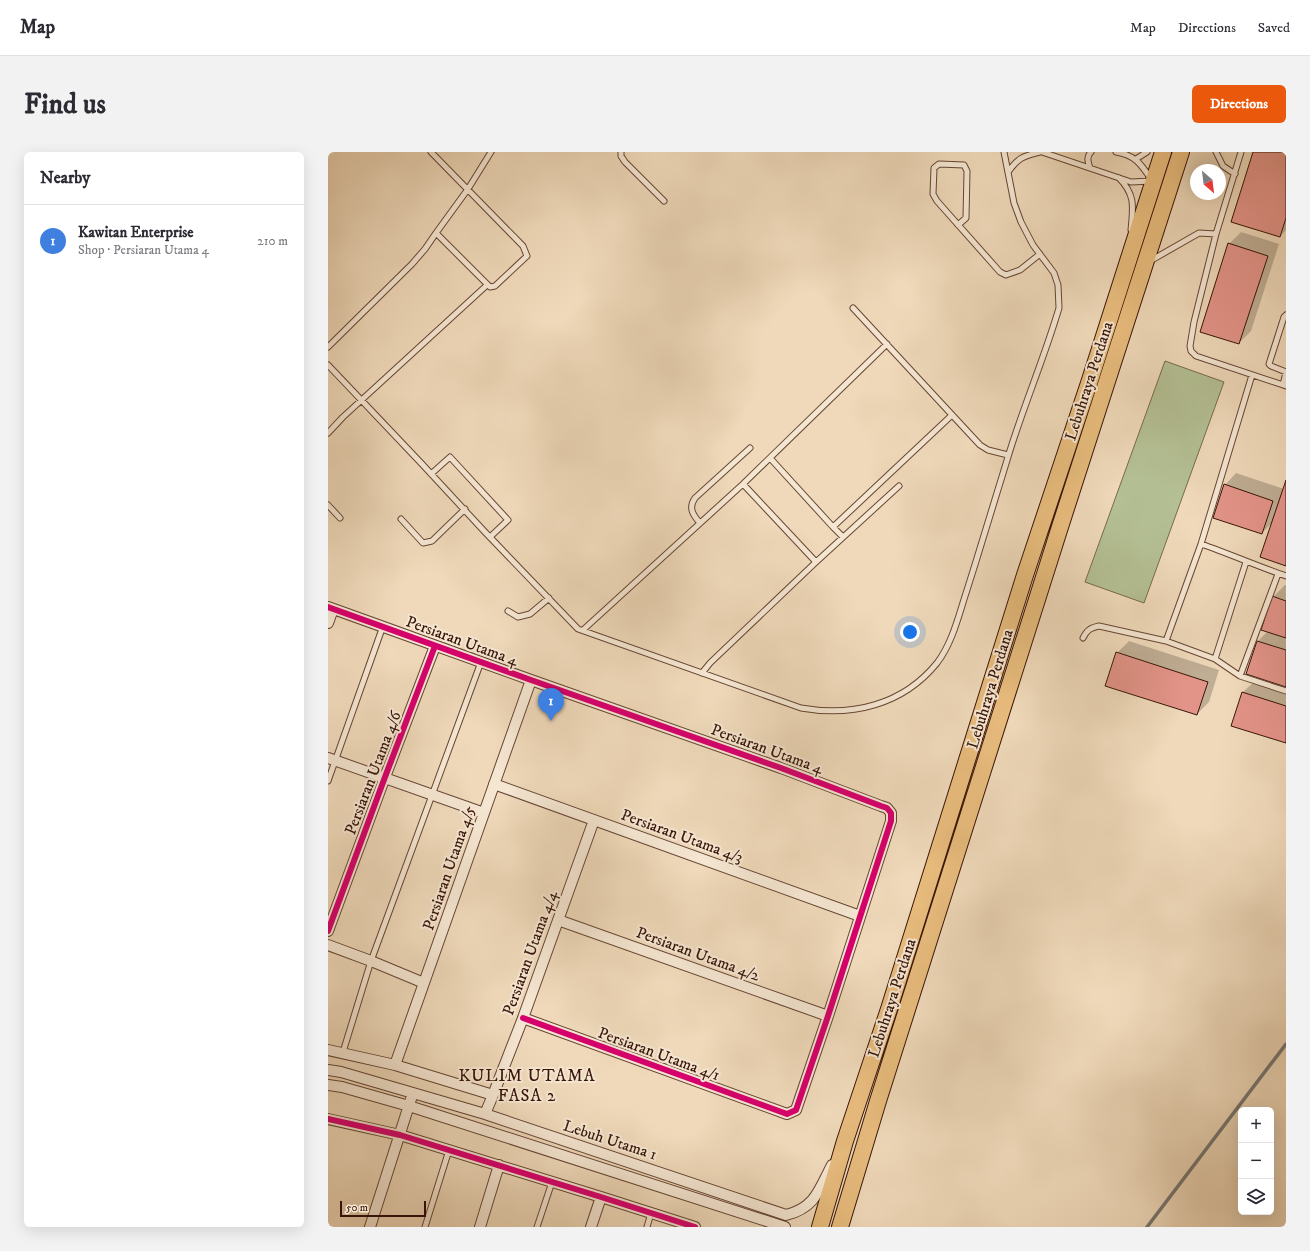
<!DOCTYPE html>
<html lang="en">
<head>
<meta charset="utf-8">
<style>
  body { margin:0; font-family:"IM FELL DW Pica",serif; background:#f2f2f3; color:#2b2b33 }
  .controls { position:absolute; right:12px; bottom:12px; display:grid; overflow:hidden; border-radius:6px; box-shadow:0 4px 16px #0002 }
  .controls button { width:36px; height:36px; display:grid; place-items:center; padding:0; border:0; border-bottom:1px solid #e1e1e2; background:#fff; color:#2b2b33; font:20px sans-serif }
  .compass { position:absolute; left:862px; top:12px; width:36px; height:36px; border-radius:50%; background:#fff; box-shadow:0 4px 16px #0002; rotate:152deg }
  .scale { position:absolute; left:12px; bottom:10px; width:86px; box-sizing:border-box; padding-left:4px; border:2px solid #381508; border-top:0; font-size:11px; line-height:14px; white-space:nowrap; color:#381508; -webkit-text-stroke:3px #f5e6d2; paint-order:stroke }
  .you { position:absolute; left:582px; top:480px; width:14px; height:14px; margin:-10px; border:3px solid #fff; border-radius:50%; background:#1a73e8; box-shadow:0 0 0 6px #1a73e833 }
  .badge { display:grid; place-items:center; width:26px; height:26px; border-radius:50%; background:#ea580c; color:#fff; font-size:13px; font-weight:700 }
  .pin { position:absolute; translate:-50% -33px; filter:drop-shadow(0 1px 2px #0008) }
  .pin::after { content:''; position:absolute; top:21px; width:14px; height:12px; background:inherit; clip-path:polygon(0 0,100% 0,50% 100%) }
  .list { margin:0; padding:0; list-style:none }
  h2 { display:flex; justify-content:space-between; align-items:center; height:52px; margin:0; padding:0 16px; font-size:17px }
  h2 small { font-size:13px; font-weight:400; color:#7c7c81 }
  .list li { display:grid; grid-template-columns:26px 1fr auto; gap:12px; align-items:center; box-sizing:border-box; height:72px; padding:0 16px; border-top:1px solid #e1e1e2 }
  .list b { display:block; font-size:15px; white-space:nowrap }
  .list p { margin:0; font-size:13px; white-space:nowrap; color:#7c7c81 }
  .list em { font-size:13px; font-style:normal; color:#7c7c81 }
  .icon { flex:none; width:22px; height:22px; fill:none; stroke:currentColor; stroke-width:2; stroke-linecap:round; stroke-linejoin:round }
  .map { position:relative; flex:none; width:958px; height:1075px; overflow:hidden; border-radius:6px }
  header { display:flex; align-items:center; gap:24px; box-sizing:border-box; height:56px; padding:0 20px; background:#fff; border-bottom:1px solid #e1e1e2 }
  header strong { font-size:19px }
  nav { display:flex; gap:22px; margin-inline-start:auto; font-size:14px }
  .intro { display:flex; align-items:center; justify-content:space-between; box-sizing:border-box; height:96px; padding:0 24px }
  h1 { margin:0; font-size:28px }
  .button { padding:10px 18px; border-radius:6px; background:#ea580c; color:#fff; font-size:14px; font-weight:700 }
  main { display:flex; gap:24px; padding:0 24px }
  aside { flex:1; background:#fff; border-radius:6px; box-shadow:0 4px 16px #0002 }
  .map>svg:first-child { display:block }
  .green { fill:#b4c094; stroke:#766a4e }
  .shadow { fill:#0003 }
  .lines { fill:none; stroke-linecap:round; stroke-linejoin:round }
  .stream { stroke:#757673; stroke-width:3.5 }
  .building { fill:#e39489; stroke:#381508 }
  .lane-casing { stroke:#664634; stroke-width:7 }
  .street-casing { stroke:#664634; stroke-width:12 }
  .primary-casing { stroke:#381508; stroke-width:18 }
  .lane { stroke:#f5e6d2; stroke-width:5 }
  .street { stroke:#f5e6d2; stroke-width:10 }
  .primary { stroke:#e8bc7d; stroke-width:16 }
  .cycleway-casing { stroke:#f5e6d2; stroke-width:8 }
  .cycleway { stroke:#d6006c; stroke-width:6 }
  .labels { text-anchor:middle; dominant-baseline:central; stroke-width:4; stroke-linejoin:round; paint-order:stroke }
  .street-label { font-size:16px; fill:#381508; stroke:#f5e6d2 }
  .neighbourhood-label { font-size:17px; letter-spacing:1px; fill:#381508; stroke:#f5e6d2 }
</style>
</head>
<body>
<header>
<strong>Map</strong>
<nav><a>Map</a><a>Directions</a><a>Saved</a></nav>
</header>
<div class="intro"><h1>Find us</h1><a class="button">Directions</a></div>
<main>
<aside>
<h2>Nearby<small></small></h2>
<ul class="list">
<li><span class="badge" style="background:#3f7fe0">1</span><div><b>Kawitan Enterprise</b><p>Shop · Persiaran Utama 4</p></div><em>210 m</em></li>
</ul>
</aside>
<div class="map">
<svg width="958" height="1075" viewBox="0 0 958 1075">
  <rect width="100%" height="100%" fill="#efd9ba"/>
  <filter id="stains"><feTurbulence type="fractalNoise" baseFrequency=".005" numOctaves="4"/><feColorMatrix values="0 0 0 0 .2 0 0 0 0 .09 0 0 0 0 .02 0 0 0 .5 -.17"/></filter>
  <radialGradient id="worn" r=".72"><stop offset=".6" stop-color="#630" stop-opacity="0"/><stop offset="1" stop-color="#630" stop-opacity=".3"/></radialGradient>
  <path class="green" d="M837 209 896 230 816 451 757 430Z"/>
  <path class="shadow" d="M926 0H958V78L952 84Z
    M913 80 951 92 923 179 911 191 901 92Z
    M908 321 956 337 958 331V413L945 370 934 381 897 333Z
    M957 433H958V534L920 521 930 489 940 479 945 445Z
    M801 489 891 518 881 550 869 562 789 501Z
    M927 529 958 539V590L915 540Z"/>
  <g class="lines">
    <path class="stream" d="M819 1075 958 892"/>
  </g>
  <path class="building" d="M925 0H958V66L952 85 903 70Z
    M900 91 940 104 911 192 872 180Z
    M958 328V414L932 405Z
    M896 332 945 349 934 382 885 366Z
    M944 444 958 449V486L933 478Z
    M929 489 958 498V535L918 522Z
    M788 500 880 530 869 563 777 534Z
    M914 540 958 554V591L903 574Z"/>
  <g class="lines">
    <g class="lane-casing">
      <path id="lane" d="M103 0 195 94 199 104 167 134 162 135 108 81
        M293 0V4L297 10 336 49
        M714 0 803 30 823 29
        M788 0C807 3 813 12 823 27
        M888 0 895 14 907 22
        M913 0 888 82 866 170 862 194 863 199 868 204 958 234
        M808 7 819 0
        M762 16C760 10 758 5 763 0
        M680 20C690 6 695 4 712 0
        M791 26C808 43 805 56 803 78
        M630 73 638 66 639 19 636 13 611 12 606 16 605 42 609 49 672 120 678 123 692 118 712 102
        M822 109 871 81 888 82
        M525 156 652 293 660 298 680 303
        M958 163 956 165 941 212 943 214 958 220
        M0 195 84 112 97 97 108 81 140 37 163 0
        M0 213 94 312 156 379 250 477 473 556C524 565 575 553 609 511 625 490 631 462 639 438 653 394 666 350 680 305 695 255 716 207 731 156L730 133 726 121 705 93 693 70 686 51 676 0
        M955 233 958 220
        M0 281 15 265 159 133
        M442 306 505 375 515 385
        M103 322 122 305 180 368 162 385
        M415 332 488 410
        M0 353 12 366
        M73 367 95 391 104 389 137 357
        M372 371C365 363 360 356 367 346L422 296
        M505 375 624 263
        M873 392C902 402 929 414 958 424
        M180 459 190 465 202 462 221 446
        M255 478 415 332 559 192
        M755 486C759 478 762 476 771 474L838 489 887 507 912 524 958 539
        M838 489 873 392 924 223
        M887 507 918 410
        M374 521 382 511 488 410 571 334
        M912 524 950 422
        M0 629 55 474
        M15 900 43 809 153 510
        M97 1075 121 998
        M209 1075 224 1030
        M319 1075 323 1061"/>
    </g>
    <g class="street-casing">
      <path id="street" d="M0 455 203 528 453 616 553 654 559 656 563 661V669L500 864 468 958 459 962 195 866
        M0 471 5 457
        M0 606 156 661
        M166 632 532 764
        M230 768 500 864
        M0 779 57 625 107 494
        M0 793 43 809 96 831
        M0 898 67 913 165 943 157 962
        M67 913 203 528
        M0 918 13 920 157 962 458 1063C487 1056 491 1038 504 1013
        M0 933 14 935 81 954 457 1075
        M165 943 195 866 266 668
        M0 967 72 983 273 1045 367 1075
        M42 1075 83 947
        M152 1075 171 1013
        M263 1075 273 1045"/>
    </g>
    <g class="primary-casing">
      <path id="primary" d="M492 1075 517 989 561 857 697 423 762 228 835 0
        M512 1075 550 949 731 378 853 0"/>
    </g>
    <use href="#lane" class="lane"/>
    <use href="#street" class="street"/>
    <use href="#primary" class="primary"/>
    <g class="cycleway-casing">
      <path id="cycleway" d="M0 455 203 528 453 616 553 654 559 656 563 661V669L500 864 468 958 459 962 195 866
        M0 779 57 625 107 494
        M0 967 72 983 273 1045 367 1075"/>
    </g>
    <use href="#cycleway" class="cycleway"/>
  </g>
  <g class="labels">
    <g class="street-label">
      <text transform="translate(761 229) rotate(-72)">Lebuhraya Perdana</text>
      <text transform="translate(134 489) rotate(20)">Persiaran Utama 4</text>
      <text transform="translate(662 537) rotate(-73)">Lebuhraya Perdana</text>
      <text transform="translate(439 597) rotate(20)">Persiaran Utama 4</text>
      <text transform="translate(45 621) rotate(-69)">Persiaran Utama 4/6</text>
      <text transform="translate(354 684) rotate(20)">Persiaran Utama 4/3</text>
      <text transform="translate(121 716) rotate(-71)">Persiaran Utama 4/5</text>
      <text transform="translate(202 801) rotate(-70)">Persiaran Utama 4/4</text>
      <text transform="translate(370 802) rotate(20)">Persiaran Utama 4/2</text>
      <text transform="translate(564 846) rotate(-72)">Lebuhraya Perdana</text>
      <text transform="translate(331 902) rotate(20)">Persiaran Utama 4/1</text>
      <text transform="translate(282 988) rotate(18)">Lebuh Utama 1</text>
    </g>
    <g class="neighbourhood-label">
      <text x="199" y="924">KULIM UTAMA<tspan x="199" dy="20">FASA 2</tspan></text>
    </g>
  </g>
  <rect width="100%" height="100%" filter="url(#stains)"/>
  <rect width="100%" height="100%" fill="url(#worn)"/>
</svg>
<div class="controls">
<button>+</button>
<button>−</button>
<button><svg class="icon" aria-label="layers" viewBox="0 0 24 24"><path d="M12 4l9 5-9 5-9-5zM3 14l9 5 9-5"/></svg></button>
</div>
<svg class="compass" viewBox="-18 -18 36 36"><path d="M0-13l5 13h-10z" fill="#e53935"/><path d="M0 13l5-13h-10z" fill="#7c7c81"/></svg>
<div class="scale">50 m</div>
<div class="you"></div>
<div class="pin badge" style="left:223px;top:569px;background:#3f7fe0">1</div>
</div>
</main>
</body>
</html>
